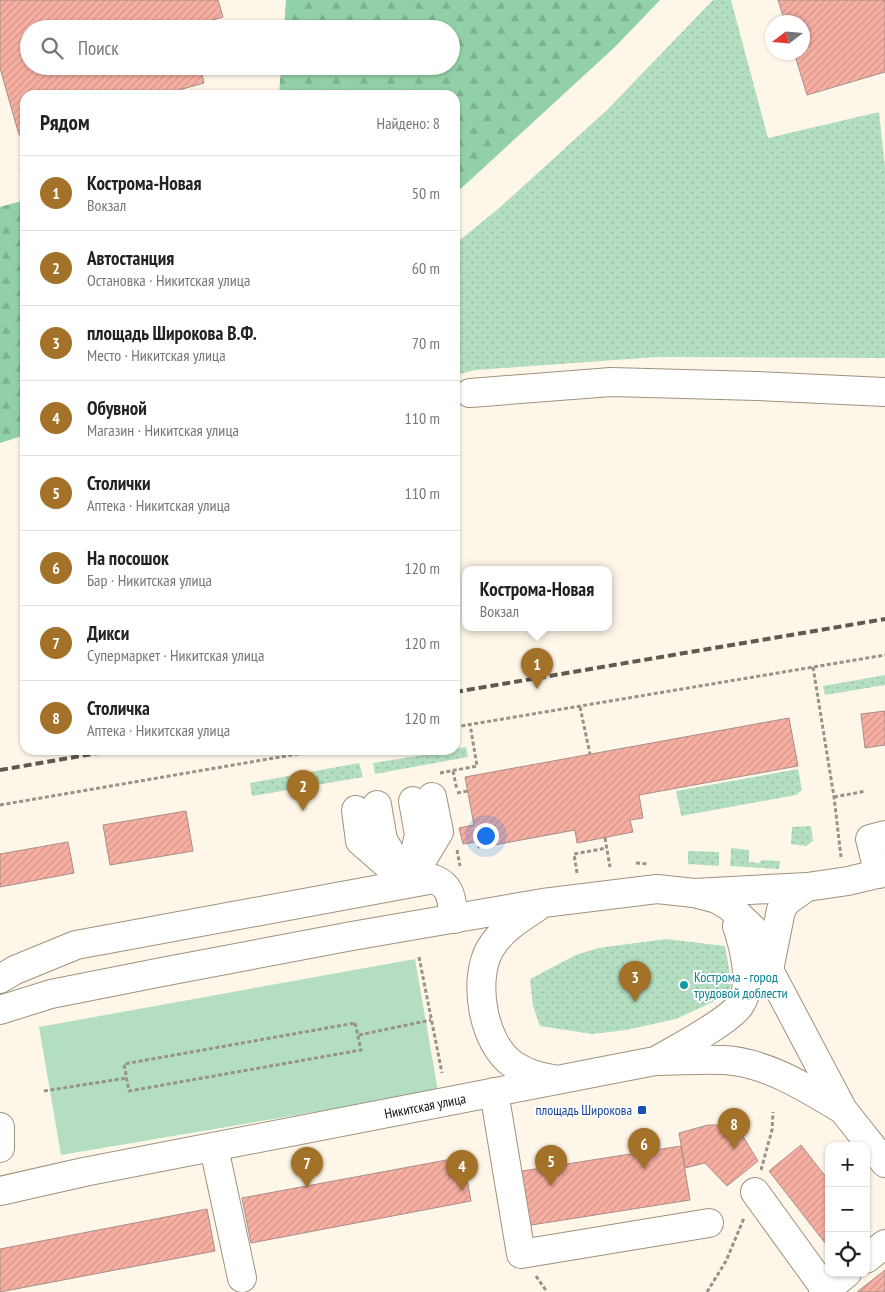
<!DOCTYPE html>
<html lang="ru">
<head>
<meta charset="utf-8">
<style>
  body { margin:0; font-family:"PT Sans Narrow",sans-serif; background:#f6f6f6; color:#222 }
  .controls { position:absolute; right:15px; bottom:15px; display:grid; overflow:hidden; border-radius:10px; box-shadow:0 1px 4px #0004 }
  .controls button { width:45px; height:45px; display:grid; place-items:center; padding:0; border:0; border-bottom:1px solid #e0e0e0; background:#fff; color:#222; font:25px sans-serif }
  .compass { position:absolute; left:765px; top:15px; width:45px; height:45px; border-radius:50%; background:#fff; box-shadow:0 1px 4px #0004; rotate:254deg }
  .you { position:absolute; left:485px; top:835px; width:18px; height:18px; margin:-12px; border:4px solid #fff; border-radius:50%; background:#1a73e8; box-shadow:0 0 0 8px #1a73e833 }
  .badge { display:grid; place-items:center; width:32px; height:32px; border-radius:50%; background:#a37127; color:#fff; font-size:16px; font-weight:700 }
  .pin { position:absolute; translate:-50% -41px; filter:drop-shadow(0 1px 2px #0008) }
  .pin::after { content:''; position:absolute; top:26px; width:18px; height:15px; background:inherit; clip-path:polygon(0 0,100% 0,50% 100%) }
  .popup { position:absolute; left:462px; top:566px; width:150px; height:65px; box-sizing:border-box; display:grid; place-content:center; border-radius:10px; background:#fff; filter:drop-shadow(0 1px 4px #0005); font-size:16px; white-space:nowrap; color:#767676 }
  .popup b { font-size:19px; color:#222 }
  .popup::after { content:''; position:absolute; left:50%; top:100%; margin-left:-10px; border:10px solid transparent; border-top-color:#fff }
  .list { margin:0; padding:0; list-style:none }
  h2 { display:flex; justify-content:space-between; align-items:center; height:65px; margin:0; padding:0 20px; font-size:21px }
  h2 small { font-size:16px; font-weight:400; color:#767676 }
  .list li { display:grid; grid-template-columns:32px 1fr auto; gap:15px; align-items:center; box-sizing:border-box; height:75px; padding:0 20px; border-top:1px solid #e0e0e0 }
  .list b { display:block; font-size:19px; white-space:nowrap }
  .list p { margin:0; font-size:16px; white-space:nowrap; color:#767676 }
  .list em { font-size:16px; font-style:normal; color:#767676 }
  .icon { flex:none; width:28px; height:28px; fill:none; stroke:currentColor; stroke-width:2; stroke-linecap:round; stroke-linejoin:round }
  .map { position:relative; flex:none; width:885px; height:1292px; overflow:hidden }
  .search { position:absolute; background:#fff; box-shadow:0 1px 4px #0004; left:20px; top:20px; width:440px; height:55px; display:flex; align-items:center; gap:12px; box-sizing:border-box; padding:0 18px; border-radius:28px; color:#767676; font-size:19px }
  .panel { position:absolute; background:#fff; box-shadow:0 1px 4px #0004; left:20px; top:90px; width:440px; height:665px; border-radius:15px }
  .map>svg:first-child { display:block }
  .grass { fill:url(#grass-dots) }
  .forest { fill:url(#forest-firs) }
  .green { fill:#b3dec1 }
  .building { fill:url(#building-hatch); stroke:#a98e89 }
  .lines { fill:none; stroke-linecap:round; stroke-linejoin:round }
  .minor-casing { stroke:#9e927d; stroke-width:30 }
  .major-casing { stroke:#9e927d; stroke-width:30 }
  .path { stroke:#989287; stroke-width:3; stroke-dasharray:4 2.5; stroke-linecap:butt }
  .minor { stroke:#fff; stroke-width:28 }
  .major { stroke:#fff; stroke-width:28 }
  .rail { stroke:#5f5a50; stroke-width:4; stroke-dasharray:8 4; stroke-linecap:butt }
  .culture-dot { fill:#0f9aa8; stroke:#fff; stroke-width:2 }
  .transit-dot { fill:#1a4fb4; stroke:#fff; stroke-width:2 }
  .labels { text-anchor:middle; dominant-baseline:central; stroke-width:4; stroke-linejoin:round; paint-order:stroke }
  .culture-label { font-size:14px; fill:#0d838f; stroke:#fff; text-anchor:start }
  .street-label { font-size:14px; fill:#141008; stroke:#fff }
  .transit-label { font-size:14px; fill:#164399; stroke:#fff; text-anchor:end }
</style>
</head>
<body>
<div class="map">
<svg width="885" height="1292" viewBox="0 0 885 1292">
  <defs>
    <pattern id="grass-dots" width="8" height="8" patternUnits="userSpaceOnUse" patternTransform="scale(1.25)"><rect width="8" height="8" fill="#b3dec1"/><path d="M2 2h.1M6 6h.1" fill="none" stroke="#99bda4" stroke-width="1.8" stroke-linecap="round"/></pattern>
    <pattern id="forest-firs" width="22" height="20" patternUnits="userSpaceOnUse" patternTransform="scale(1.25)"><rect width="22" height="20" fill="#92d1a7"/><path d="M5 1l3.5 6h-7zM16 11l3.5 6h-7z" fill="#7db28e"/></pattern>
    <pattern id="building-hatch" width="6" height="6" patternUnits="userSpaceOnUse" patternTransform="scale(1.25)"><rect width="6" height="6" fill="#f7afa2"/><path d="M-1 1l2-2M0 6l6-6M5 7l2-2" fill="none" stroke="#d3968a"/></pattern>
  </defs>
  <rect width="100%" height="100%" fill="#fef7e9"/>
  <path class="grass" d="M713 0H731L768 138 879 112 885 168V358L657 357 476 370 455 375V244L498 209 607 110Z
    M885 675V685L825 695 823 686Z
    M466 747 468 757 375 774 373 763 455 750V749Z
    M359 763 363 777 252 796 250 783Z
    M798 769 802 790 796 795 681 816 676 791Z
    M811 826 813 841 806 846 791 844 792 827Z
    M731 848 749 850V862L760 863 761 860 780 861 779 869 730 866Z
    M688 851 719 852V866L688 864Z
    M666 939 725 946 731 980 730 994 676 1019 626 1030 592 1034 540 1026 533 1006 530 979 576 955 598 948Z"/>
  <path class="forest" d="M286 0H660L616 46 455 194V95H279L281 66H451V29H284Z
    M25 200V435L0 443V207Z"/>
  <path class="green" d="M415 959 438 1091 61 1155 39 1027Z"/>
  <path class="building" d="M0 0H218L223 17 189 27V29H29V66H200L204 83 161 95H25V133L19 135 0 68Z
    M778 0H885V72L807 95 794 52H802V22H785Z
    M25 167V185L20 168Z
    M885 711V745L865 748 861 714Z
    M789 718 798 766 639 795 643 818 630 820 633 832 577 843 575 830 478 848 477 842 463 844 459 828 474 825 465 777Z
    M186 811 193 851 110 865 103 825Z
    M68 842 74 873 0 887V854Z
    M708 1125H736L758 1161 727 1186 705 1163 685 1168 679 1133Z
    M801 1145 829 1181V1248L769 1171Z
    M681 1146 690 1200 525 1226 516 1172Z
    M463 1157 471 1201 251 1243 242 1198Z
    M207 1209 215 1251 0 1292V1249Z
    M885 1270V1292H857Z"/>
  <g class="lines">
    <g class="minor-casing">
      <path id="minor" d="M470 393 611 382 757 386 885 392
        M377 805 383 840 398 866
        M356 810 360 841 408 883
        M412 864 419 835 413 801
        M879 874 870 839 885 835
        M408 883 439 832 432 797
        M694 893 807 887 848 881 885 872
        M763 978 769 970 781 910 787 901 807 887
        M0 979 15 970 76 945 434 879C453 887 451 900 454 919
        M494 1092 521 1254 709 1223
        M214 1148 242 1278
        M755 1192 826 1290 823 1292
        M866 1259 885 1244
        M828 1292 826 1290 847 1273"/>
    </g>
    <g class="major-casing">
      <path id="major" d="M536 908C519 919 501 930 490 949 472 980 483 1045 514 1065 526 1073 539 1077 553 1079
        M0 1010 51 994 162 972 352 936 543 903 657 889 694 893 717 899 730 907 755 931 769 970 843 1110 885 1163
        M659 1059C678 1048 728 1022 740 1005 754 985 744 947 737 926
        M0 1127V1148
        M0 1191 84 1172 655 1061C678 1061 701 1059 724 1060 766 1062 808 1089 843 1110"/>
    </g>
    <path class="path" d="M813 667 834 797 841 857
      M580 707 590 754
      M455 727 885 655
      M453 771 457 790
      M440 773 477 766 470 724
      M457 793 468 791
      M834 797 866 791
      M0 805 321 750
      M605 838 610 867
      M457 850 460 866
      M636 863 648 864
      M577 873 574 854 607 848
      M419 957 442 1073
      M355 1023 361 1050 129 1091 124 1064Z
      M359 1035 431 1020
      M44 1091 127 1078
      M761 1170 772 1130 773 1112
      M536 1276 547 1292
      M707 1292 726 1261 744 1218"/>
    <use href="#minor" class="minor"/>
    <use href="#major" class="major"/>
    <path class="rail" d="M455 692 885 619
      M0 770 115 750"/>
  </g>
  <circle class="culture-dot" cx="684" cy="985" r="5"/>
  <rect class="transit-dot" x="637" y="1105" width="10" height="10" rx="2.5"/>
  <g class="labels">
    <g class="culture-label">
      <text x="694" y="977">Кострома - город<tspan x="694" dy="16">трудовой доблести</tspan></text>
    </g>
    <g class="street-label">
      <text transform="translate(425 1106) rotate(-11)">Никитская улица</text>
    </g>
    <g class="transit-label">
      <text x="632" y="1110">площадь Широкова</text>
    </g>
  </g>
</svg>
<div class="controls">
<button>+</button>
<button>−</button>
<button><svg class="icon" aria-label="locate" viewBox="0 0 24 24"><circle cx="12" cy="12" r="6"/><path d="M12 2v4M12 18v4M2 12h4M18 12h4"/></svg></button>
</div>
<svg class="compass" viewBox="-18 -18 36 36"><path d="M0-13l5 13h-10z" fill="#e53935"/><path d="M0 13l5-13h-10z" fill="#767676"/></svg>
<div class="you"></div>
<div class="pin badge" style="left:537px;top:689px">1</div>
<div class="popup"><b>Кострома-Новая</b>Вокзал</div>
<div class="pin badge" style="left:303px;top:811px">2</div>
<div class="pin badge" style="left:635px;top:1002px">3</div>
<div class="pin badge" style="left:462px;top:1191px">4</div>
<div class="pin badge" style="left:551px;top:1186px">5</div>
<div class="pin badge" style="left:644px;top:1169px">6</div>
<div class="pin badge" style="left:307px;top:1188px">7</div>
<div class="pin badge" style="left:734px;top:1149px">8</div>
<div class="search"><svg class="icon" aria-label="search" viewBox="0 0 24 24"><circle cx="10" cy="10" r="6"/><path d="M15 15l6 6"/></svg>Поиск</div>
<section class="panel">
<h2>Рядом<small>Найдено: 8</small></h2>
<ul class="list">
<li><span class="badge">1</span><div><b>Кострома-Новая</b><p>Вокзал</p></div><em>50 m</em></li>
<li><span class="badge">2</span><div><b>Автостанция</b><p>Остановка · Никитская улица</p></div><em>60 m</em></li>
<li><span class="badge">3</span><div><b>площадь Широкова В.Ф.</b><p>Место · Никитская улица</p></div><em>70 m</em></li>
<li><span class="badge">4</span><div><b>Обувной</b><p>Магазин · Никитская улица</p></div><em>110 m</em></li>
<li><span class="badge">5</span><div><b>Столички</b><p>Аптека · Никитская улица</p></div><em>110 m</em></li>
<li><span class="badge">6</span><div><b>На посошок</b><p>Бар · Никитская улица</p></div><em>120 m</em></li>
<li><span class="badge">7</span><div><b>Дикси</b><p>Супермаркет · Никитская улица</p></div><em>120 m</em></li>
<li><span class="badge">8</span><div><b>Столичка</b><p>Аптека · Никитская улица</p></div><em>120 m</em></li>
</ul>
</section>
</div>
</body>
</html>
